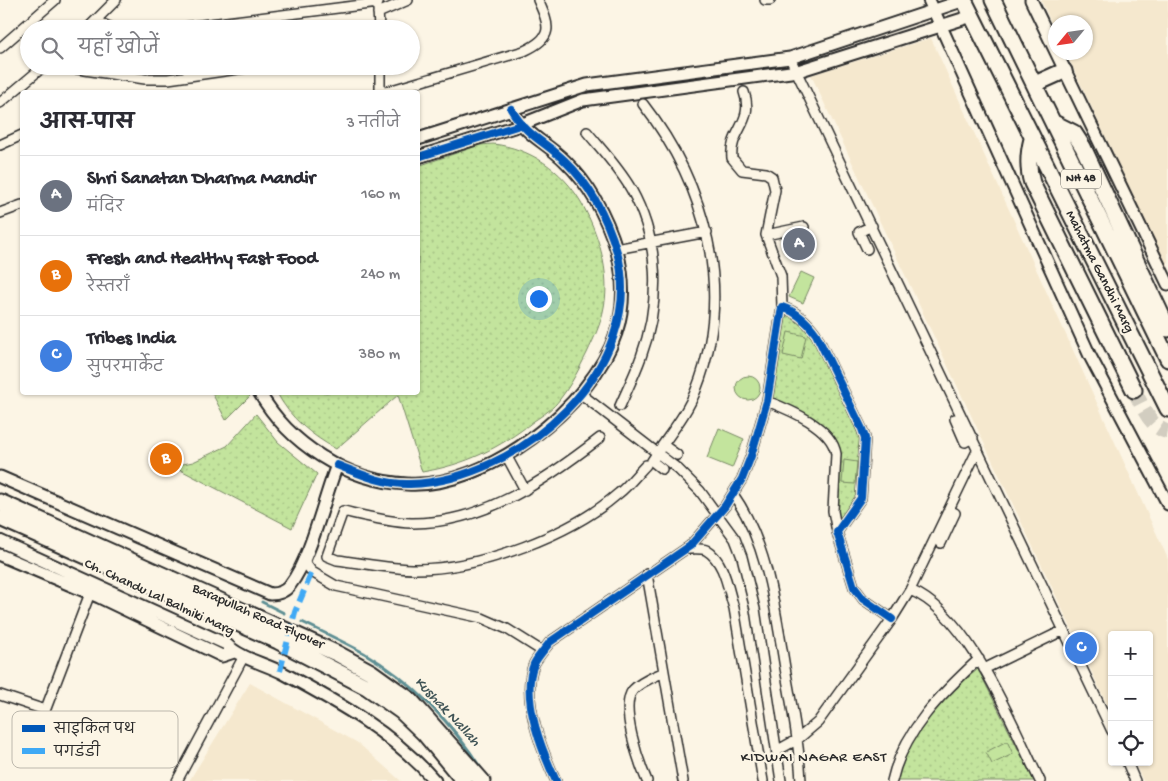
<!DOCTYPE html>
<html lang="hi">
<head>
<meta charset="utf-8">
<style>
  body { margin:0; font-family:"Gochi Hand","Playpen Sans Deva",sans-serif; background:#f7f7f7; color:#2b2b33 }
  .controls { position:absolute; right:15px; bottom:15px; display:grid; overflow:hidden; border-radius:5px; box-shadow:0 1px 4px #0004 }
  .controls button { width:45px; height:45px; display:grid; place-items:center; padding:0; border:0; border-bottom:1px solid #e1e1e2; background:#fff; color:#2b2b33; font:25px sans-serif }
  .compass { position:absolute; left:1048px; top:15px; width:45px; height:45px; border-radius:50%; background:#fff; box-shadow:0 1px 4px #0004; rotate:241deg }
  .you { position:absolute; left:538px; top:298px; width:18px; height:18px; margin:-12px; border:4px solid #fff; border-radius:50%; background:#1a73e8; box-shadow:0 0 0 8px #1a73e833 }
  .badge { display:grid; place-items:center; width:32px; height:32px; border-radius:50%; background:#b45309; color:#fff; font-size:16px; font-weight:700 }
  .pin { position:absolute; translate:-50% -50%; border:2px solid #fff; box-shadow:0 1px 5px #0006 }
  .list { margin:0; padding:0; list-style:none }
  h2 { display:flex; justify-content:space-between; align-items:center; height:65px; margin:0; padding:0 20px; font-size:21px }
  h2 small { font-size:16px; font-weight:400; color:#7c7c81 }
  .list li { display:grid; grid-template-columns:32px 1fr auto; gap:15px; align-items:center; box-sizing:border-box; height:80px; padding:0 20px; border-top:1px solid #e1e1e2 }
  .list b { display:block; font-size:19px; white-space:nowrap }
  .list p { margin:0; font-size:16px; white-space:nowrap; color:#7c7c81 }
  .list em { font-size:16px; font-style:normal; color:#7c7c81 }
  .icon { flex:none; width:28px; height:28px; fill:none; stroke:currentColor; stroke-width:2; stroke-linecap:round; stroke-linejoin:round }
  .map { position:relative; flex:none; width:1168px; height:781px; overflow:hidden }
  .search { position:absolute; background:#fff; box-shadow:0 1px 4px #0004; left:20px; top:20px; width:400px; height:55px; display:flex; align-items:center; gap:12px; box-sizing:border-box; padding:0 18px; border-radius:28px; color:#7c7c81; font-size:19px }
  .panel { position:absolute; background:#fff; box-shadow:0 1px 4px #0004; left:20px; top:90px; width:400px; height:305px; border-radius:5px }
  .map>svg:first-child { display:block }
  .built { fill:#f5e8ce }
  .grass { fill:url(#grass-dots); stroke:#778864 }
  .pitch { fill:#c3e49d; stroke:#778864 }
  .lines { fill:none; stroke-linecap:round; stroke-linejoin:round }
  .stream { stroke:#5d8e93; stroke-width:3 }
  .primary-tunnel { stroke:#d2cdc0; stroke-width:15; stroke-dasharray:15 8; stroke-linecap:butt }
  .minor-casing { stroke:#2b2b2b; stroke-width:12 }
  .tertiary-casing { stroke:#2b2b2b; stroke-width:15 }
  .primary-casing { stroke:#2b2b2b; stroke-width:19 }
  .trunk-casing { stroke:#2b2b2b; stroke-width:19 }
  .minor { stroke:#fcf5e5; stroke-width:9 }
  .tertiary { stroke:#fcf5e5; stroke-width:11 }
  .primary { stroke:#fcf5e5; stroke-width:15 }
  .trunk { stroke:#fcf5e5; stroke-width:15 }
  .quiet { stroke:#3fa9f5; stroke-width:6; stroke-dasharray:12 6; stroke-linecap:butt }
  .cycleway-casing { stroke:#fcf5e5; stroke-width:11 }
  .cycleway { stroke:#0057b8; stroke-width:8 }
  .labels { text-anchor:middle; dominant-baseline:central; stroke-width:4.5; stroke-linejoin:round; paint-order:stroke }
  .shield { fill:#fcf5e5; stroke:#6a6863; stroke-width:1 }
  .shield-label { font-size:12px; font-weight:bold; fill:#2b2b2b }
  .street-label { font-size:14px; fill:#2b2b2b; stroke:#fcf5e5 }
  .water-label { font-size:15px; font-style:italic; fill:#405456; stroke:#fcf5e5 }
  .neighbourhood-label { font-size:15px; letter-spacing:1px; fill:#2b2b2b; stroke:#fcf5e5 }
  .key { fill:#fcf5e5; stroke:#bdb8ad; stroke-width:1 }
  .key-label { font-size:14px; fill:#2b2b2b }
</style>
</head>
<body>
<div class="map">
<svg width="1168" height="781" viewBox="0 0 1168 781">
  <defs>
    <pattern id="grass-dots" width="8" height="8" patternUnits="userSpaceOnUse" patternTransform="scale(1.25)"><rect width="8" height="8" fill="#c3e49d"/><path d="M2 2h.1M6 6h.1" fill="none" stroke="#a8c487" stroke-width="1.8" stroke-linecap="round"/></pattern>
  </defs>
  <rect width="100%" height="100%" fill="#fcf5e5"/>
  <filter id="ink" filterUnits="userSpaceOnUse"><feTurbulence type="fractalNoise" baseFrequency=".02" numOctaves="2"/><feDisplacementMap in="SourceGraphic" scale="10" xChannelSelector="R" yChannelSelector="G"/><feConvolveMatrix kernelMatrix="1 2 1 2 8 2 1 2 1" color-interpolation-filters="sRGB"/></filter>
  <g filter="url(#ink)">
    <path class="built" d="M1041 0H1168V270L1066 53 1086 52V22H1056L1055 31Z
      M931 38 1168 559V779L1163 781H1143L1134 762H1149V635H1112V715L811 75Z
      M250 683 358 743 401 781H189Z"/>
    <path class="grass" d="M493 144C530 148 562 170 581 202 598 232 611 273 604 307 601 324 594 338 587 353 579 369 571 385 560 399 554 408 543 415 534 421 500 448 465 465 422 472L398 395 336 449C311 435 290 418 277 393L418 392V166L480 145Z
      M787 311 805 326 813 337 861 440 860 489 856 500 838 525C834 501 842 477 840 452 838 426 793 406 771 398Z
      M212 393H248L250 396 226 420Z
      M256 414 278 442 317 474 292 528 173 466 193 462 227 446Z
      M978 669 1034 781H897C908 734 942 699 978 669Z"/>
    <path class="pitch" d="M801 272 814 278 803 303 789 297Z
      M788 332 806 336 801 359 783 355Z
      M736 388a12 12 0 1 1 24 0a12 12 0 1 1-24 0Z
      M719 428 744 439 732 468 707 458Z
      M844 460 857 462 855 484 842 483Z
      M1007 741 1013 754 992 764 986 752Z"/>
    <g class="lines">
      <path class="stream" d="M262 602 284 613
        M302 622C323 632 344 642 364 653 411 680 453 724 482 770"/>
      <path class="primary-tunnel" d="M1134 390C1142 405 1150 428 1168 432"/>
      <g class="minor-casing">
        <path id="minor" d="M765 0H770
          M378 9 379 29
          M378 13 408 0
          M96 21 114 29
          M87 29 116 0
          M169 29 378 3
          M0 48 55 0
          M790 58 1112 731
          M58 66 145 79H168L259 66
          M380 92V66
          M385 92 524 51C554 37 550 27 538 0
          M744 92C755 122 729 131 732 158L742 170 766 173 772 177 775 190 766 235 781 276 782 307
          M0 103 44 66
          M643 104C706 185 735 291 696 390 686 416 667 437 652 461L662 469
          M587 132C602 150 619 168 631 189 660 241 661 302 641 357 635 374 627 390 620 406
          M0 145 22 135
          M0 213 22 205
          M766 235 804 227
          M616 249 707 232
          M867 249 859 232 872 226
          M581 394 678 469 700 491 735 539 742 557 755 609 781 781
          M767 401C790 410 832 427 836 454L833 511 837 532
          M955 419 965 442 973 438
          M600 438C546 480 483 524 411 523 388 522 365 516 343 511L327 556 337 560C363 563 390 569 416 569 481 569 571 535 619 493 629 485 637 474 646 465
          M663 445 677 455
          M506 455 525 490
          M733 494C768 544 775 608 785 668 792 706 799 743 801 781
          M941 543 955 513 949 510
          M686 549C692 549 701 548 706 550 725 561 728 590 734 608L763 781
          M303 560 312 572 336 586 482 618 507 629 542 651
          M647 574 683 781
          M910 590C970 614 1012 725 1040 781
          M984 669 1064 630
          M0 695 45 710
          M32 745 92 588
          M778 750 798 739 818 722 892 619 910 590 978 449
          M1127 762 1135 781
          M177 781 244 656
          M556 781C542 751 520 698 534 664 538 656 545 649 550 642L690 546 725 506 742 479 751 456 767 401 782 307C797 312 807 321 816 334L862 429 865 438 861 498 837 532 854 587 863 599 892 619
          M647 781C639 763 619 706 633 690 641 681 654 677 664 672
          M892 781C903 731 943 692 979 659"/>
      </g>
      <g class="tertiary-casing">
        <path id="tertiary" d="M929 0 1090 356 1168 504
          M1031 0 1056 52
          M1056 52 1168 284
          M418 139 587 85 790 58 965 0
          M418 157 520 125 583 100 798 71 972 16
          M259 392C289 444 346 481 407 484 486 489 592 407 616 333 625 306 624 278 617 251 607 218 590 185 565 161 544 140 528 138 511 109
          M0 477 270 594C278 594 285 592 290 585 311 558 324 498 337 465
          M0 541 226 644C241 659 264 663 283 673 339 703 393 733 435 781
          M0 555 99 597 222 656 234 652"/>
      </g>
      <g class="primary-casing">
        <path id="primary" d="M964 0 1168 409
          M993 0 1168 359
          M1035 84 1064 71
          M1054 123 1074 133 1083 147 1168 329
          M1032 139C1028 154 1027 167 1032 183L1134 390"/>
      </g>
      <g class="trunk-casing">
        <path id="trunk" d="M0 502 338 654 371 672 410 700 482 781
          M0 518 278 641 367 687 401 711 424 733 464 781"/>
      </g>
      <use href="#minor" class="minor"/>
      <use href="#tertiary" class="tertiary"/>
      <use href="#primary" class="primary"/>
      <use href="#trunk" class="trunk"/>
      <path class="quiet" d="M280 671 295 612 312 572"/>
      <g class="cycleway-casing">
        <path id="cycleway" d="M418 157 520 125
          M337 465C360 474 385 485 410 484 519 481 649 367 617 252 607 218 590 185 565 161 544 140 528 138 511 109
          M556 781C542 751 520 698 534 664 538 656 545 649 550 642L690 546 725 506 742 479 751 456 767 401 782 307C797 312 807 321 816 334L862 429 865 438 861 498 837 532 854 587 863 599 892 619"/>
      </g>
      <use href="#cycleway" class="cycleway"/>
    </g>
  </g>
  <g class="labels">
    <rect class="shield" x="1061" y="169.5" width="40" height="19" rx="4"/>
    <g class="shield-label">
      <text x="1081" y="179">NH 48</text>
    </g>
    <g class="street-label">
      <text transform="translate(1099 272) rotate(63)">Mahatma Gandhi Marg</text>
      <text transform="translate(159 598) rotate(25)">Ch. Chandu Lal Balmiki Marg</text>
      <text transform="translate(258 617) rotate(24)">Barapullah Road Flyover</text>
    </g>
    <g class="water-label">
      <text transform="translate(447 712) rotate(47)">Kushak Nallah</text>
    </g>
    <g class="neighbourhood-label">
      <text x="814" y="758">KIDWAI NAGAR EAST</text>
    </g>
  </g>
  <rect x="12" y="711" width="166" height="57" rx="8" class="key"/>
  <rect x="22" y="725" width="23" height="7" fill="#0057b8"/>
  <rect x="22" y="748" width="23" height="6" fill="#3fa9f5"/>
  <g class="key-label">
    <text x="54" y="733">साइकिल पथ</text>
    <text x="54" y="756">पगडंडी</text>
  </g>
</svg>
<div class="controls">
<button>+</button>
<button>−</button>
<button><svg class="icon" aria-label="locate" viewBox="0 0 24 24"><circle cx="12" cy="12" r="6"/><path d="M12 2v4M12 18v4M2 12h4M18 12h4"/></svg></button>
</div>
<svg class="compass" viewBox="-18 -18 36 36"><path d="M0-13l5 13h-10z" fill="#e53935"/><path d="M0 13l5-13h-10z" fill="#7c7c81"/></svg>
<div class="you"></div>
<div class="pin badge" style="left:799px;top:244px;background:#6b7280">A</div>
<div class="pin badge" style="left:166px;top:459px;background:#e8710a">B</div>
<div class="pin badge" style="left:1081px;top:648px;background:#3f7fe0">C</div>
<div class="search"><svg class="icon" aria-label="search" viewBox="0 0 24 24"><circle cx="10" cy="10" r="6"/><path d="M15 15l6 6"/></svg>यहाँ खोजें</div>
<section class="panel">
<h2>आस-पास<small>3 नतीजे</small></h2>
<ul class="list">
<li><span class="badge" style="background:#6b7280">A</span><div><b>Shri Sanatan Dharma Mandir</b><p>मंदिर</p></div><em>160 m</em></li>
<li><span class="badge" style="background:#e8710a">B</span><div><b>Fresh and Healthy Fast Food</b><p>रेस्तराँ</p></div><em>240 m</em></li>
<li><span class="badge" style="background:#3f7fe0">C</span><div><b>Tribes India</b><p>सुपरमार्केट</p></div><em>380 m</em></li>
</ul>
</section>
</div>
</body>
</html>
